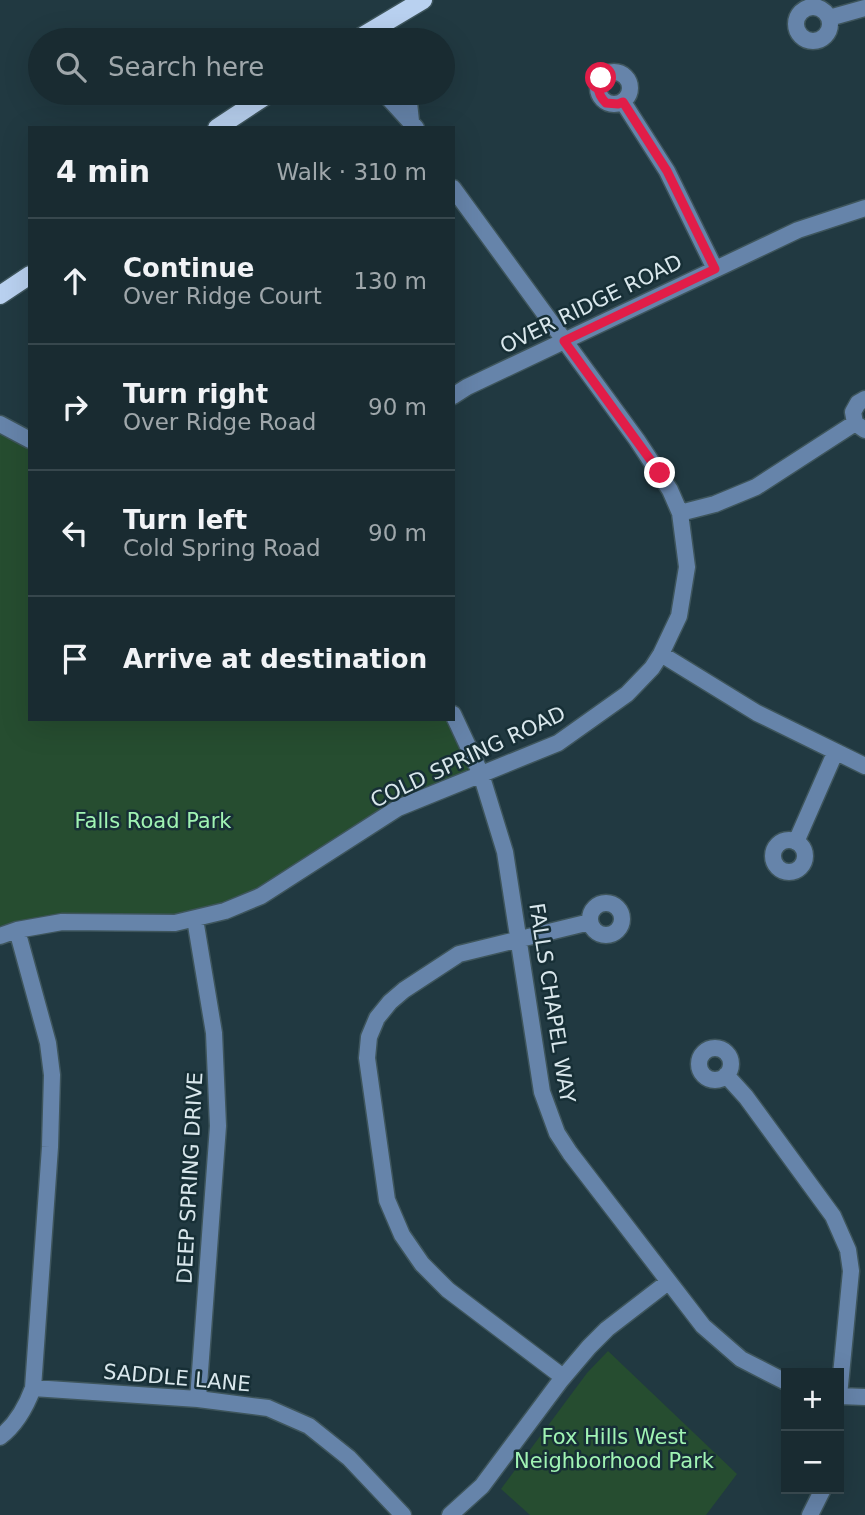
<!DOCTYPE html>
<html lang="en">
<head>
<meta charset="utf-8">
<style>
  body { margin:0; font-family:"DejaVu Sans",sans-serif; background:#223339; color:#f1f3f6 }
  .controls { position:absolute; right:21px; bottom:21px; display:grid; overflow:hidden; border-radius:0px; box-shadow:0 7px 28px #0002 }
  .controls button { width:63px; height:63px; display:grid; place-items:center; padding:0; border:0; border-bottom:2px solid #37474d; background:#192b31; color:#f1f3f6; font:35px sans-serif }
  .stop { position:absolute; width:21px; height:21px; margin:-16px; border:5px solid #e11d48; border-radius:50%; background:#fff }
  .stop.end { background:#e11d48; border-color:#fff; box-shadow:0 2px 7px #0008 }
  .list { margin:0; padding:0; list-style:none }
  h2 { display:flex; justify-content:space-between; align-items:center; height:91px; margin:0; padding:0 28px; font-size:30px }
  h2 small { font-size:23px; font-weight:400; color:#9fa7ab }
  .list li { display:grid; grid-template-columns:46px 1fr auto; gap:21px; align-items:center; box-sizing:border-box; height:126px; padding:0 28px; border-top:2px solid #37474d }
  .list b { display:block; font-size:26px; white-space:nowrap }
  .list p { margin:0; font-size:23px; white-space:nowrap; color:#9fa7ab }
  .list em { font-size:23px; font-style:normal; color:#9fa7ab }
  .icon { flex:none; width:38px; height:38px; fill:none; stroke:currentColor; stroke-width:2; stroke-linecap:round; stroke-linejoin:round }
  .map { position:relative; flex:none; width:865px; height:1515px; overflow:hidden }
  .search { position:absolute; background:#192b31; box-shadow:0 7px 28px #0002; left:28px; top:28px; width:427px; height:77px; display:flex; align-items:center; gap:18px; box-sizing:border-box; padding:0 24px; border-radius:38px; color:#9fa7ab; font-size:26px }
  .panel { position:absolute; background:#192b31; box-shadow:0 7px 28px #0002; left:28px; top:126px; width:427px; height:595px; border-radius:0px }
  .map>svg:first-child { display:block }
  .green { fill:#264d30 }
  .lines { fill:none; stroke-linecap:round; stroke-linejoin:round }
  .minor-casing { stroke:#3e555c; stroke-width:19 }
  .major-casing { stroke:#3e555c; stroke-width:21 }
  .minor { stroke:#6684aa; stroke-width:16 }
  .major { stroke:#b9d1f0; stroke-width:18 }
  .route { stroke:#e11d48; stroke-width:9 }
  .labels { text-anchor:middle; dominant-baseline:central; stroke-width:5; stroke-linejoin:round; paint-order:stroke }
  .street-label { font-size:21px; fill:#d9e7ec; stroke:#172f36 }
  .park-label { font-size:21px; fill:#a0f3b3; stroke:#172f36 }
</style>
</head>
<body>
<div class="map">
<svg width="865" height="1515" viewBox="0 0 865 1515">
  <rect width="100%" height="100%" fill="#213941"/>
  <path class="green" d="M0 424 30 440V719H453L481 774 398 808 261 896 195 919 62 922 0 936Z
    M608 1351 737 1474 706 1515H530L501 1489 587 1373Z"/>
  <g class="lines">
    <g class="minor-casing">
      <path id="minor" d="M796 24a17 17 0 1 1 34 0a17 17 0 1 1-34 0Z
        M829 18 865 8
        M598 88a16 16 0 1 1 32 0a16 16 0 1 1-32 0Z
        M384 93 416 128
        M408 93 411 121
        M623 102 667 171 715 269
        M453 396 467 387 798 230 865 208
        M865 399 858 403 853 412 855 423 865 430
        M0 424 30 440
        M680 513 715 504 756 487 855 423
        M661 654 757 713 865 766
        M453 714 481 774 505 852 542 1092 557 1133 570 1153 703 1326 741 1359 786 1382
        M773 856a16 16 0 1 1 32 0a16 16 0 1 1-32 0Z
        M796 842 835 753
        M590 919a16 16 0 1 1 32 0a16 16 0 1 1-32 0Z
        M195 919 214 1033 218 1126 198 1399
        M0 936 17 930 62 922 175 923 225 911 261 896 398 808 558 743 627 694 652 668 661 654 679 616 687 567 680 513 670 490 637 440 453 188
        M699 1064a16 16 0 1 1 32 0a16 16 0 1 1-32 0Z
        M726 1075 746 1097 833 1216 848 1250 851 1271 839 1396
        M563 1377 448 1290 422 1264 402 1235 387 1200 367 1058 369 1037 377 1018 390 1002 404 990 459 954 590 922
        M33 1388 198 1399 268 1408 309 1426 349 1458 403 1515
        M839 1396 865 1397
        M0 1437C17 1424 26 1407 33 1388L50 1147 52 1075 48 1043 17 930
        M450 1515 482 1486 561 1380 589 1347 607 1329 668 1282
        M810 1515 823 1489"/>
    </g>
    <g class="major-casing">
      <path id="major" d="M356 40 423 0
        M217 128 270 93
        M0 295 30 275"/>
    </g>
    <use href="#minor" class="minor"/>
    <use href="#major" class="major"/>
  </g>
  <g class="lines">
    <path class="route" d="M601 78C596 87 598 95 606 103L618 104 623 102 667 171 715 269 564 341 660 473"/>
  </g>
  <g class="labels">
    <g class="street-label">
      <text transform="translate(591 304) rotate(-26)">OVER RIDGE ROAD</text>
      <text transform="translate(468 757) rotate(-25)">COLD SPRING ROAD</text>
      <text transform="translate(552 1003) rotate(81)">FALLS CHAPEL WAY</text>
      <text transform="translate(190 1178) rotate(-87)">DEEP SPRING DRIVE</text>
      <text transform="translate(177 1378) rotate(5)">SADDLE LANE</text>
    </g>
    <g class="park-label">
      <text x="153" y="821">Falls Road Park</text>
      <text x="614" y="1437">Fox Hills West<tspan x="614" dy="24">Neighborhood Park</tspan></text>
    </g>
  </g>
</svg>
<div class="controls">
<button>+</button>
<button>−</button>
</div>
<div class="stop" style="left:601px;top:78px"></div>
<div class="stop end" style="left:660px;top:473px"></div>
<div class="search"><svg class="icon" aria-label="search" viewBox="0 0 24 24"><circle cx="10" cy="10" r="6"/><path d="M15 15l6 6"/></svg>Search here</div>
<section class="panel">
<h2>4 min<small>Walk · 310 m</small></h2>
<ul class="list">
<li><svg class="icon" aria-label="ahead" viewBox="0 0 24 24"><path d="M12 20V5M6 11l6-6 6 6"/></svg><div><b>Continue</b><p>Over Ridge Court</p></div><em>130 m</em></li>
<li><svg class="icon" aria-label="right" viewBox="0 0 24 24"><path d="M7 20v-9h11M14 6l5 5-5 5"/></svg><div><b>Turn right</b><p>Over Ridge Road</p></div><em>90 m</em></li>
<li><svg class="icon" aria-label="left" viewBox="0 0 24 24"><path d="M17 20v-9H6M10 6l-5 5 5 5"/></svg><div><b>Turn left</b><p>Cold Spring Road</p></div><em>90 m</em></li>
<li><svg class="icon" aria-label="arrive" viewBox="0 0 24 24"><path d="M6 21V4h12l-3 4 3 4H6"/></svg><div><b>Arrive at destination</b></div></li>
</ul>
</section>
</div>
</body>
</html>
